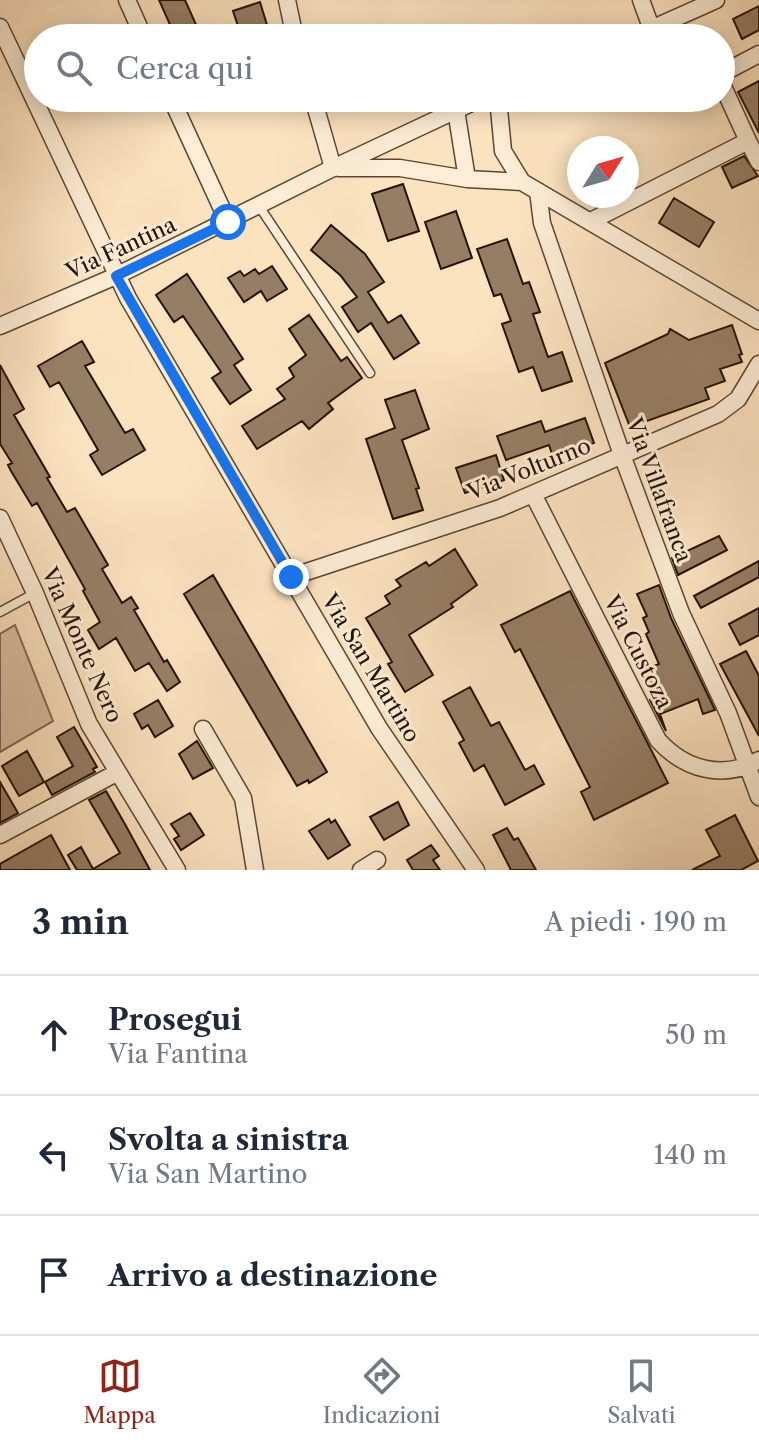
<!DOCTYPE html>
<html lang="it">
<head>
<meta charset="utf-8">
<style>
  body { margin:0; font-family:"Libre Caslon Text",serif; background:#f6f6f7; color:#1f2937 }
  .compass { position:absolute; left:567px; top:136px; width:72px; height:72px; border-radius:50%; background:#fff; box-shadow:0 4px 20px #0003; rotate:53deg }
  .stop { position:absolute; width:24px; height:24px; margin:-18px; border:6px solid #1a73e8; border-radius:50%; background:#fff }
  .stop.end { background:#1a73e8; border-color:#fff; box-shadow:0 2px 8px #0008 }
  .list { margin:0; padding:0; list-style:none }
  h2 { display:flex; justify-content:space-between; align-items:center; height:104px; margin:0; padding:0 32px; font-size:34px }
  h2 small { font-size:26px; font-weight:400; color:#747a83 }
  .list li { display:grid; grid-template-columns:52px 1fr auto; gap:24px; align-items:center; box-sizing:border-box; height:120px; padding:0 32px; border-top:2px solid #e0e1e3 }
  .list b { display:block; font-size:30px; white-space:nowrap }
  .list p { margin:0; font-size:26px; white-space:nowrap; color:#747a83 }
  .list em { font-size:26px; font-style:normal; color:#747a83 }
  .icon { flex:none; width:44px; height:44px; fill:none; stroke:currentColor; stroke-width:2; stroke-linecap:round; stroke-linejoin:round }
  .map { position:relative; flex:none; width:759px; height:870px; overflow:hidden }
  .search { position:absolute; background:#fff; box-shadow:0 4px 20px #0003; left:24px; right:24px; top:24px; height:88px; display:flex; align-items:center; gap:20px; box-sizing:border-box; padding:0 28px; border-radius:44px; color:#747a83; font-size:30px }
  .sheet { height:464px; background:#fff }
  nav { display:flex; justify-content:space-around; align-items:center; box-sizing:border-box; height:112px; border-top:2px solid #e0e1e3; background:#fff; font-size:22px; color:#747a83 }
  nav a { display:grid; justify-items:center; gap:4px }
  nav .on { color:#8f2418 }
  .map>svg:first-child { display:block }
  .green { fill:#d8bfa0; stroke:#806852; stroke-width:2 }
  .building { fill:#967e66; stroke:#271104; stroke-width:2 }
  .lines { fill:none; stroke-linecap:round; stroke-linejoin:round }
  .service-casing { stroke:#5c4633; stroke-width:11 }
  .minor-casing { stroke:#5c4633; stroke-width:19 }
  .service { stroke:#fdedd6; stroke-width:8 }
  .minor { stroke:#fdedd6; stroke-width:16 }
  .route { stroke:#1a73e8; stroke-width:10 }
  .labels { text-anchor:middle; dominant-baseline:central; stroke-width:6; stroke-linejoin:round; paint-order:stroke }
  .street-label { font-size:22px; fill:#271104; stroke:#fdedd6 }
</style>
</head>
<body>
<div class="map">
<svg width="759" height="870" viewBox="0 0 759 870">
  <rect width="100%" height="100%" fill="#fce3c0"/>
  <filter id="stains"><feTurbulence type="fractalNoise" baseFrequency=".0025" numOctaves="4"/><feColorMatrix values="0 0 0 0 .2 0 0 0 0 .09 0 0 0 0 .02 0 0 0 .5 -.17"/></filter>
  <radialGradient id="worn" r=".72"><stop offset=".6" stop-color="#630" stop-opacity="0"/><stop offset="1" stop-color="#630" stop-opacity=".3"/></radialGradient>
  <path class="green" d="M15 625 53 721 0 752V634Z"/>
  <path class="building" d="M159 0H185L202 38H176Z
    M260 2 271 38H242L233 11Z
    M759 6V30L742 39 733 19Z
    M759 81V133L738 92Z
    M744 156 758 176 732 188 722 167Z
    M403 184 419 231 388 241 372 194Z
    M674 198 714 222 699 247 659 223Z
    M456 211 472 258 441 269 425 222Z
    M331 225 365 254 384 282 368 292 388 323 401 315 419 343 394 359 371 323 358 332 342 307 357 297 340 275 311 250Z
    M507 239 523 284 529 282 540 312 533 314 548 357 562 352 572 381 542 391 533 367 519 372 502 324 511 321 501 294 494 296 477 249Z
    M272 266 287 289 267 301 261 291 244 302 228 278 240 271 244 276 255 269 259 274Z
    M187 274 243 359 234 365 251 390 230 404 212 378 221 372 200 341 183 316 174 322 156 295Z
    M309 315 341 361 347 357 362 378 328 403 333 409 309 429 302 421 257 449 242 426 285 399 277 389 294 377 289 368 306 355 289 329Z
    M732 325 742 354 739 355 742 362 720 369 725 381 705 388 709 399 630 427 605 363 668 334 670 329 689 340Z
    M82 341 94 362 85 366 125 433 133 429 145 450 102 475 90 455 98 450 59 382 50 387 38 366Z
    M0 365 24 409 14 415 50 477 47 478 67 512 75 508 108 565 102 569 122 603 131 597 138 608 134 610 164 662 167 660 180 682 167 691 149 663 135 671 116 638 99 649 88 630 100 622 83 591 85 589 37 503 32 506 11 471 8 465 12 463 0 444Z
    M415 390 429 429 402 440 419 488 416 489 423 510 393 519 366 439 395 428 385 400Z
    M585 418 594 443 553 457 549 445 506 460 497 436 541 421 545 432Z
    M496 455 504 480 465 493 456 468Z
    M719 536 727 550 678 575 672 558Z
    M455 549 477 585 451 604 453 607 409 635 433 675 405 692 388 664 392 662 366 618 390 604 385 596 401 586 396 580 426 562 429 566Z
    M759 561V577L701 608 694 596Z
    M213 575 327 772 309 783 308 780 297 786 184 594Z
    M659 585 671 618 715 710 703 714 698 699 660 714 666 731 650 700 658 697 646 669 659 664 646 634 649 632 643 618 647 616 637 594Z
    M570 591 668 783 594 820 581 792 590 787 520 649 515 652 501 625Z
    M759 608V635L740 645 729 624Z
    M746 651 759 676V736L720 664Z
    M470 687 491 726 499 722 525 770 534 765 544 784 505 805 484 765 474 771 459 743 464 740 443 702Z
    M158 700 173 726 155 737 148 725 142 729 134 714Z
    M74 727 97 767 93 769 95 772 52 795 45 782 73 766 57 737Z
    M197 741 213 768 193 779 179 754Z
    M27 751 44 782 19 796 2 766Z
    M0 782 18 813 0 823Z
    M106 791 126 826 150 870H77L68 855 81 847 93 869 120 853 89 800Z
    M398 802 409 825 384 840 370 817Z
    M190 813 204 835 181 850 174 839 179 836 171 824Z
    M735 815 758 861 741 870H692L720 856 706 830Z
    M329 819 331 823 335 820 350 845 328 859 309 831Z
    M507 828 514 840 518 838 536 870H511L493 835Z
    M51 835 70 870H0V864Z
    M431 845 439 856 433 860 440 870H413L407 860Z"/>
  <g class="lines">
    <g class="service-casing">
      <path id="service" d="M259 206 370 373
        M0 612 35 593"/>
    </g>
    <g class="minor-casing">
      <path id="minor" d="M127 0 144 38
        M287 0 295 38
        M641 0 652 30
        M0 27 128 298 379 728 476 870
        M631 38 716 0
        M721 74 759 54
        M721 82 748 141
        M171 98 228 222
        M313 98 333 168
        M498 98 503 151 522 182 759 321
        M456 110 467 179
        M339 168H400L467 179 522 182
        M538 191 542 223 622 455 681 613 728 713 759 797
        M591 221 748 141 759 162
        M0 326 116 276 333 168 482 98
        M533 494 658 740C685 770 723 780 759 760
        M0 518 35 593 89 724 177 870
        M291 577 500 508 718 414 738 399 759 364
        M203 729 243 798 255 870
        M0 835 118 772
        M361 870 377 860"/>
    </g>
    <use href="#service" class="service"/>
    <use href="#minor" class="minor"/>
  </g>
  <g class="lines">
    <path class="route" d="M228 222 116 276 291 577"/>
  </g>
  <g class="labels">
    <g class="street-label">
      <text transform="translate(121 248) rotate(-25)">Via Fantina</text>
      <text transform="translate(529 469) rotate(-22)">Via Volturno</text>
      <text transform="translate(659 490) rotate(70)">Via Villafranca</text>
      <text transform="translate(82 645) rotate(66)">Via Monte Nero</text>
      <text transform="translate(638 652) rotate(63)">Via Custoza</text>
      <text transform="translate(371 668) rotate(59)">Via San Martino</text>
    </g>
  </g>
  <rect width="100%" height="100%" filter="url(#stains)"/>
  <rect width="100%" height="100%" fill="url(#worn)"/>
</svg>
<svg class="compass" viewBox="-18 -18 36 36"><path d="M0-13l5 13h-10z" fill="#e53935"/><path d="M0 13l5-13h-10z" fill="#747a83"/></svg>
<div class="stop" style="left:228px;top:222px"></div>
<div class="stop end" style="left:291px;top:577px"></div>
<div class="search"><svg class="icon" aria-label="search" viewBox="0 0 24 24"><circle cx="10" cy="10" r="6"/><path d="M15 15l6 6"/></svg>Cerca qui</div>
</div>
<section class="sheet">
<h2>3 min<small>A piedi · 190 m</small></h2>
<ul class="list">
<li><svg class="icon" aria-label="ahead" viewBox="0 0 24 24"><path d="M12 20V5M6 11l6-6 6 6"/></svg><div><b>Prosegui</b><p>Via Fantina</p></div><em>50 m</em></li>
<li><svg class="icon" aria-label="left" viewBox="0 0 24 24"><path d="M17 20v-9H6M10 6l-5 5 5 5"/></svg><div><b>Svolta a sinistra</b><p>Via San Martino</p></div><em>140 m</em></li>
<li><svg class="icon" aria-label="arrive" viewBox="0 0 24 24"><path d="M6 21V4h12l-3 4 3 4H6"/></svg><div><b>Arrivo a destinazione</b></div></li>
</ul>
</section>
<nav>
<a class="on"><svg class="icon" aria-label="map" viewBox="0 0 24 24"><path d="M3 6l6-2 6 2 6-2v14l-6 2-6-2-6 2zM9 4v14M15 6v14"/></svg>Mappa</a>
<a><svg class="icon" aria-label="directions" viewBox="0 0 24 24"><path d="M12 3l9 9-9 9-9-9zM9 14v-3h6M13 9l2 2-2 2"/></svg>Indicazioni</a>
<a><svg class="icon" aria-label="saved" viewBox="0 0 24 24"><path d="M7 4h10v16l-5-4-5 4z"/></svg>Salvati</a>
</nav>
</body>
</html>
